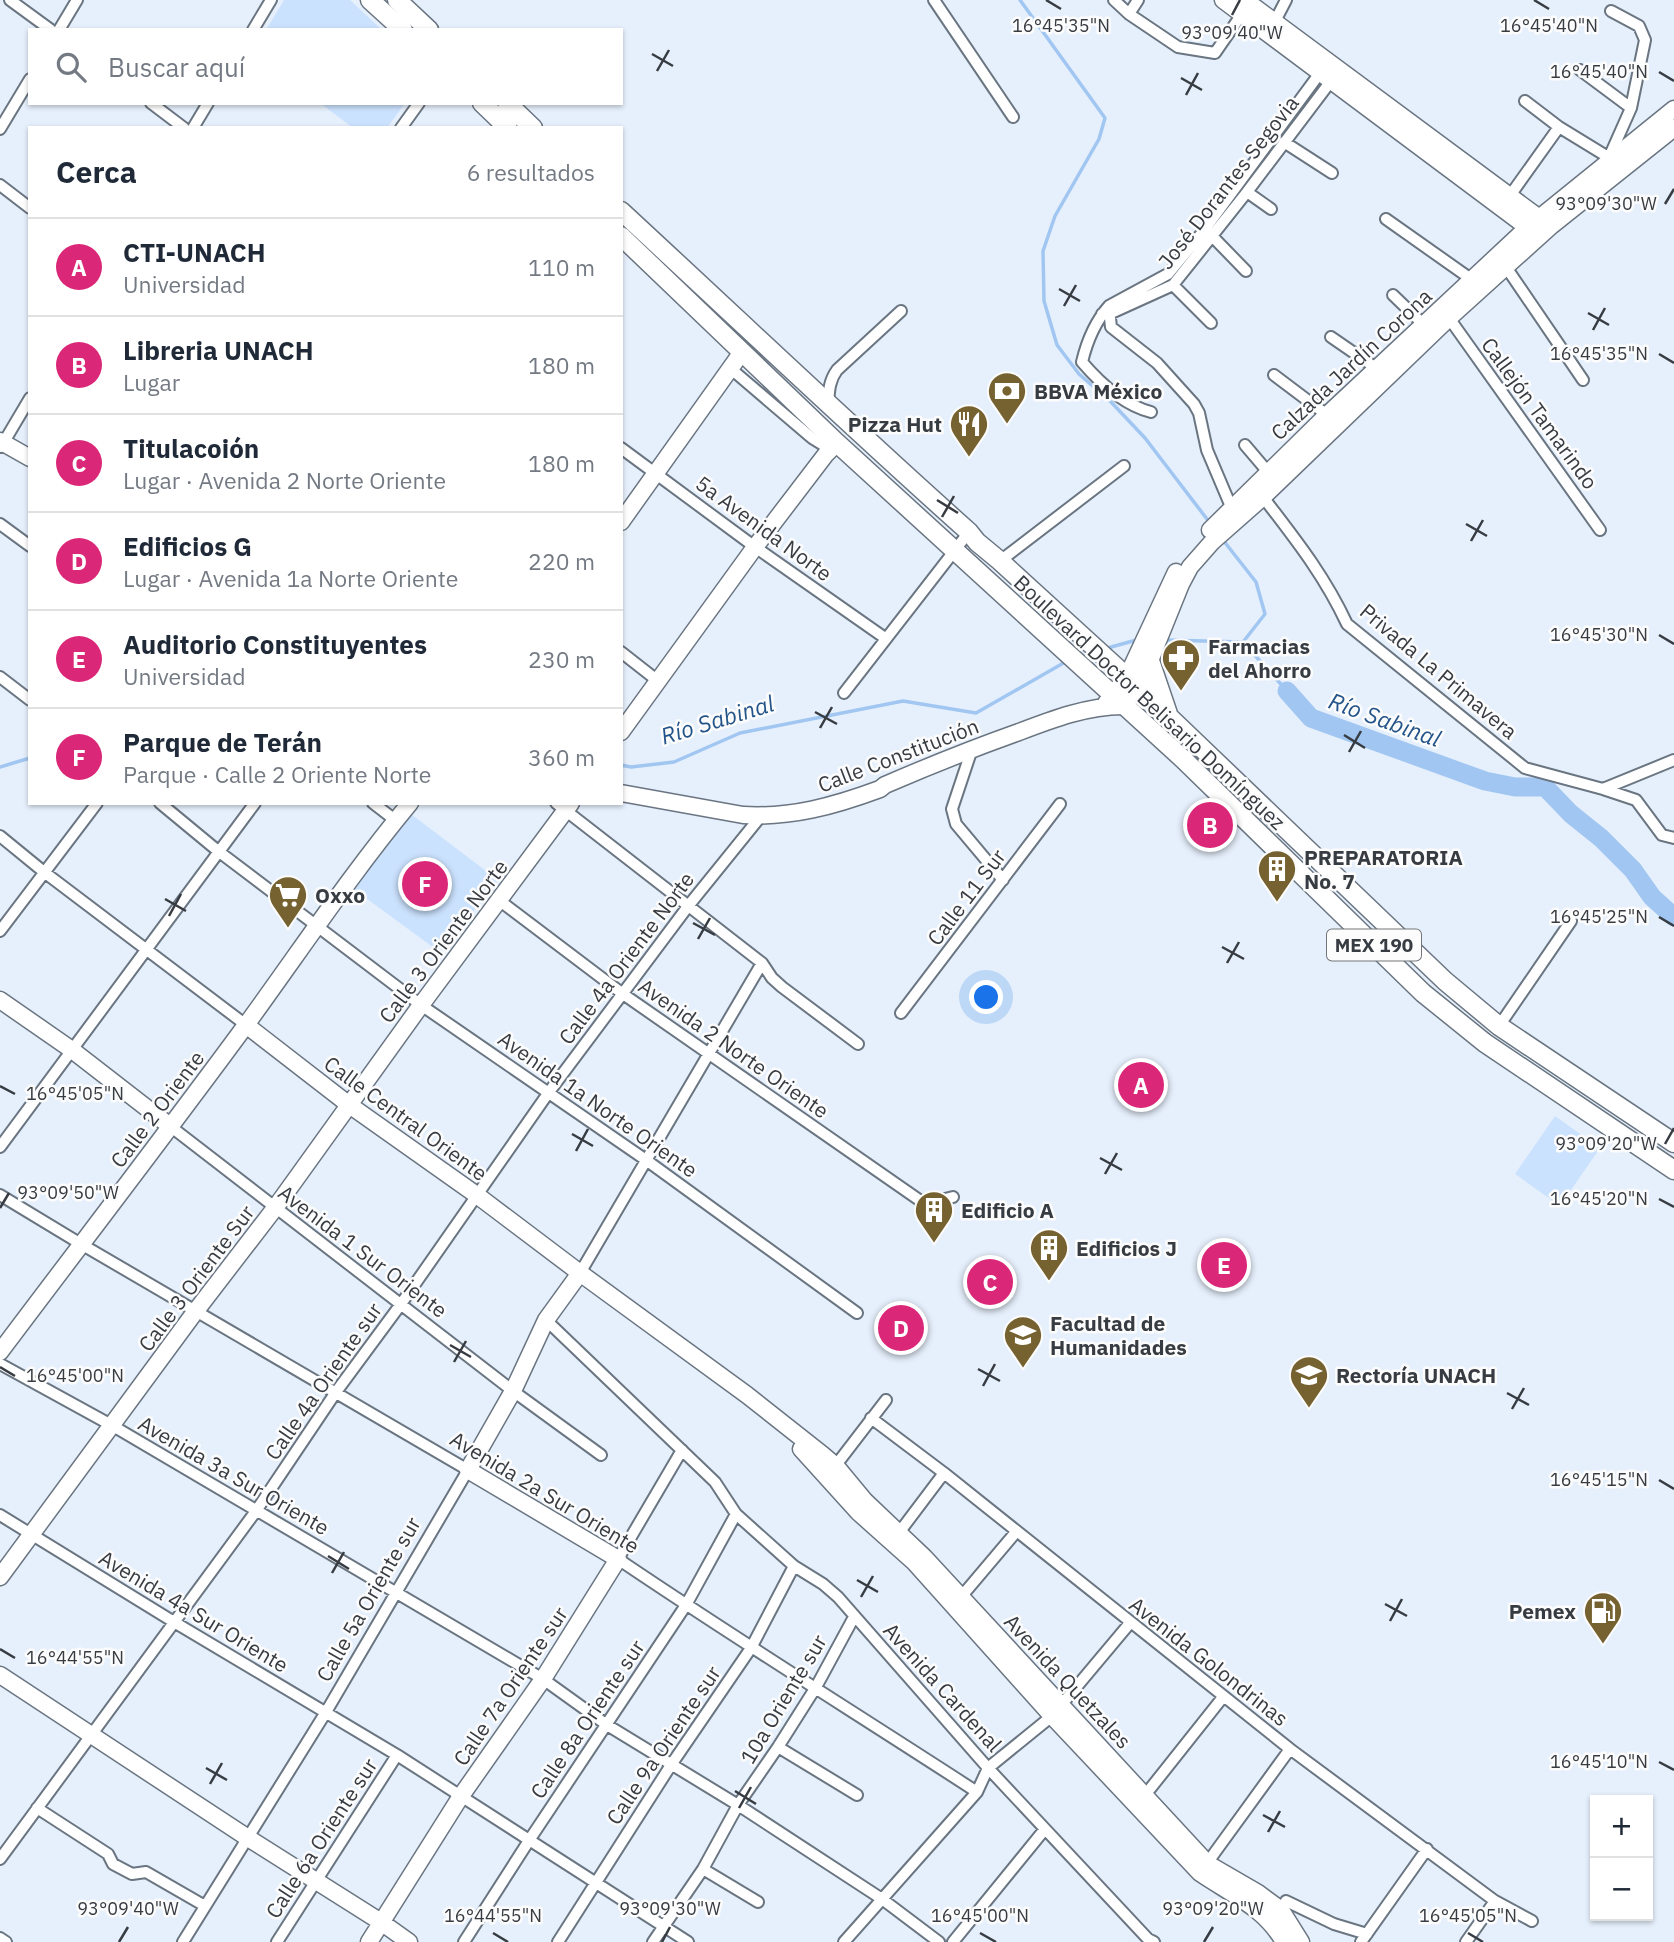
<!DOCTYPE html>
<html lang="es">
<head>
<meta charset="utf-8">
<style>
  body { margin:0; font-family:"IBM Plex Sans",sans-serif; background:#f6f6f7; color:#1f2937 }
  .controls { position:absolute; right:21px; bottom:21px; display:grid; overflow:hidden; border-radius:0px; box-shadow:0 2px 5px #0004 }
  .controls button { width:63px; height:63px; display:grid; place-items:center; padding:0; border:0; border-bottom:2px solid #e0e1e3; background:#fff; color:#1f2937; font:35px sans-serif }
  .you { position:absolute; left:987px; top:998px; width:24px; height:24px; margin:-18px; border:5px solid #fff; border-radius:50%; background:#1a73e8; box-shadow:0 0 0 10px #1a73e833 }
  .badge { display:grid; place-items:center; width:46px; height:46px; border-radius:50%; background:#db2777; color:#fff; font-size:23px; font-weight:700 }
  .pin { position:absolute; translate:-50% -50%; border:4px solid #fff; box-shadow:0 2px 7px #0006 }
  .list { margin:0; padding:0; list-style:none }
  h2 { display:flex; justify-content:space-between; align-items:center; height:91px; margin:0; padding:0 28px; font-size:30px }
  h2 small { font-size:23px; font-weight:400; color:#747a83 }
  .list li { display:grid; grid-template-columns:46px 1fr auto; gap:21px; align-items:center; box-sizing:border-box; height:98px; padding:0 28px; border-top:2px solid #e0e1e3 }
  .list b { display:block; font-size:26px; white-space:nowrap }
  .list p { margin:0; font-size:23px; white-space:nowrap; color:#747a83 }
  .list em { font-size:23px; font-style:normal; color:#747a83 }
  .icon { flex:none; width:38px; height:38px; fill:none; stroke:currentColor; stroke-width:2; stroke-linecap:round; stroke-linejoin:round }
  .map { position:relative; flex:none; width:1674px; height:1942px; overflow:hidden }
  .search { position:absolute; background:#fff; box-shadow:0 2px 5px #0004; left:28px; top:28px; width:595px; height:77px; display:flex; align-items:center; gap:18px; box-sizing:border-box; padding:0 24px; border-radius:0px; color:#747a83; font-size:26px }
  .panel { position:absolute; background:#fff; box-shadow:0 2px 5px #0004; left:28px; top:126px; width:595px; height:679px; border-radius:0px }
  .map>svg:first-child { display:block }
  .green { fill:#cbe2fe }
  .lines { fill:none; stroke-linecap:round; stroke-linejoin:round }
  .stream { stroke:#a1c6f1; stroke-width:3.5 }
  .river { stroke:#a1c6f1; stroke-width:19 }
  .street-casing { stroke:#6a7582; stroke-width:14 }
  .secondary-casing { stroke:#6a7582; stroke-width:19 }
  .primary-casing { stroke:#6a7582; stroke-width:21 }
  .street { stroke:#fff; stroke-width:10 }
  .secondary { stroke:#fff; stroke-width:16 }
  .primary { stroke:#fff; stroke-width:18 }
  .ticks { fill:none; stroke:#373c42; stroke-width:2.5 }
  .labels { text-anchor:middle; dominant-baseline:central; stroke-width:5; stroke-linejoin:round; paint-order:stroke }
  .shield { fill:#fcfcfc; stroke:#72767a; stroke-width:2 }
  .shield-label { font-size:19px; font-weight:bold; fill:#373c42 }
  .street-label { font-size:21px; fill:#373c42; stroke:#fcfcfc }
  .poi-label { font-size:21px; font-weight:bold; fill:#373c42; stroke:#fcfcfc; text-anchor:start }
  .water-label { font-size:23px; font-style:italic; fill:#225389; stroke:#fcfcfc }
  .ticks-label { font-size:18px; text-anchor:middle; fill:#373c42; stroke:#fcfcfc; stroke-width:5; stroke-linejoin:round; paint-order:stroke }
</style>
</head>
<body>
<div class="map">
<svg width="1674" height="1942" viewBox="0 0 1674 1942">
  <rect width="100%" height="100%" fill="#e6f0fc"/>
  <path class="green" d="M284 0H350L382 30H266Z
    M320 103H405L387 128H353Z
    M411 814 498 880 441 953 352 888Z
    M1555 1116 1600 1148 1560 1206 1515 1174Z"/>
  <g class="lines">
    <path class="stream" d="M1020 0 1105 118 1099 139 1055 216 1043 251 1044 301 1057 345 1079 374 1111 402 1145 438 1210 523
      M1223 540 1256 582 1265 614 1243 642
      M1165 640 1243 642 1287 691
      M1104 649 1140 639
      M621 765 631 767 674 762 740 733 903 701 976 713 1067 661
      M0 767 30 758"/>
    <path class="river" d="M1287 691 1311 718 1485 781 1515 787H1545L1571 814 1601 838 1633 870 1652 897 1674 917"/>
    <g class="street-casing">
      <path id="street" d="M10 0 51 30
        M934 0 1013 117
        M1114 0 1129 14 1178 47 1215 53 1242 14
        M1129 14 1138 0
        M1273 25 1286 0
        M59 30 77 0
        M253 30 271 0
        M1580 70 1631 108
        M1525 101 1559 127 1608 157
        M151 103 184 128
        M193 128 208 103
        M401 128 419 103
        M0 129 30 79
        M1284 142 1332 173
        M1607 162 1631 108 1645 40 1639 26 1611 11
        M0 185 30 208
        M1247 192 1271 209
        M1509 197 1559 127
        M1386 219 1471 279
        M1212 236 1246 271
        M1506 267 1583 380
        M1173 285 1211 323
        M1393 295 1423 324
        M1109 309 1111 327 1157 363 1194 404 1199 413 1207 450 1232 509
        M1102 314H1109L1173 285 1247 192 1331 81
        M1449 318 1600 530
        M1331 337 1376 368
        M730 368 812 438 825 446 837 443
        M1274 375 1327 415
        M828 404C829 391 829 381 837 370L901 311
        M1151 412C1123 405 1100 383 1082 362 1087 341 1094 323 1109 306L1168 274 1202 233 1320 73
        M1245 445 1268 472
        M1 447 30 398
        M621 448 755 547 885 638
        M1263 497C1296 540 1324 575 1347 624L1525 768 1603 789 1636 800 1662 835 1674 838
        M0 524 30 546
        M1000 561 1124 466
        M621 652 658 681
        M0 677 30 700
        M844 693 969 532
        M972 749 952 809 956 824 1003 880
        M1603 789 1674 760
        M160 803 218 851 421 1005 646 1160 857 1313
        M373 803 395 820
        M556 803 762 963 772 978 782 987 858 1044
        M0 836 44 872 246 1025
        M500 901 623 994 925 1204 953 1197
        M0 931 97 803
        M901 1013 1060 804
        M1499 1026 1571 921
        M170 1126 513 1391 601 1455
        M0 1147 255 803
        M0 1195 81 1244 468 1470 326 1712 183 1942
        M580 1273 762 963
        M546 1320 715 1482 736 1514 794 1566 823 1584 838 1597 988 1768 1148 1939 1154 1942
        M0 1364 113 1426 543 1679 607 1725 738 1805 882 1899 939 1942
        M871 1418 944 1473 1290 1749 1495 1901 1532 1921
        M682 1450 618 1559C736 1639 857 1714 977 1792
        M833 1469 886 1400
        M0 1515 174 1622 397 1755 688 1942
        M895 1538 944 1473
        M961 1597 1016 1532
        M778 1747 857 1795
        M1142 1799 1223 1697
        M37 1808 108 1854 113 1864 132 1874 146 1872 205 1906
        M0 1859 256 1511 336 1392 401 1304 549 1092 689 905 761 816
        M1205 1866 1290 1749
        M703 1869 758 1902
        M1270 1920 1281 1910 1286 1901 1334 1924 1367 1934
        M0 1938 6 1942
        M277 1942 397 1755
        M464 1942 530 1839 686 1605 736 1514
        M558 1942 671 1765 751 1648 794 1566
        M653 1942 703 1869 738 1805 778 1747 816 1687 854 1617
        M844 1942 977 1792 988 1768 1052 1716 1130 1623
        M953 1942 1045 1829
        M1361 1942 1427 1849
        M1466 1942 1495 1901"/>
    </g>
    <g class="secondary-casing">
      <path id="secondary" d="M1223 0 1535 233
        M1245 0 1546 223
        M0 441 30 458
        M621 522 742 352
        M1210 530 1327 415 1528 227 1674 109
        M1106 703 1127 677 1176 572
        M621 732 755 547 826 454 837 443
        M621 793 743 815C791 818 834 806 880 789L885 785C929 766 974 748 1019 732 1053 719 1087 706 1123 706L1139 688 1181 584 1190 567 1212 542 1263 497 1449 318 1551 226 1674 128
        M0 1000 72 1050 170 1126
        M246 1025 348 1104 478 1196 580 1273 747 1395 823 1455 836 1466 865 1501 924 1557 1208 1864 1258 1893 1281 1910 1301 1942
        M0 1352C82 1243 165 1135 246 1025 300 951 351 874 410 803
        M801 1449 858 1512 914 1562 1052 1716 1200 1873C1232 1895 1264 1907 1284 1942
        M0 1577 195 1312 275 1208 421 1005 571 803
        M0 1675 248 1838 381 1922 409 1942
        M369 1942 461 1796 543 1679 618 1559 468 1470 513 1391 546 1320 580 1273"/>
    </g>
    <g class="primary-casing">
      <path id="primary" d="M370 0 403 30
        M397 0 429 30
        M482 103 508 128
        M507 103 533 128
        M621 211C737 318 851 427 969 532L977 542 1000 561 1139 688 1445 981 1499 1026 1674 1143
        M621 236 837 443 1183 759 1423 993 1485 1043 1674 1170
        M1150 661 1168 714"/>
    </g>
    <use href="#street" class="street"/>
    <use href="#secondary" class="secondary"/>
    <use href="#primary" class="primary"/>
  </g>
  <path class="ticks" d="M1046 0 1061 9M1534 0 1549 9M1232 15 1240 0M652 54 673 66M657 71 669 50M1659 72 1674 81M1181 78 1202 90M1186 95 1198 73M1665 204 1674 189M1059 289 1080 301M1064 306 1076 285M1588 313 1609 325M1593 330 1605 308M1659 354 1674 363M937 500 958 513M942 517 954 496M1466 524 1487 536M1471 541 1483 520M1659 635 1674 644M815 712 837 724M820 728 832 707M1344 735 1365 748M1349 752 1361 731M165 899 186 911M169 916 181 894M1659 917 1674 926M693 923 715 935M698 939 710 918M1222 947 1244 959M1227 963 1239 942M0 1086 15 1094M572 1134 593 1146M1665 1144 1674 1128M576 1151 588 1129M1100 1158 1122 1170M1105 1174 1117 1153M1659 1199 1674 1207M0 1208 9 1193M450 1345 471 1357M454 1362 466 1341M0 1367 15 1376M978 1369 1000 1381M983 1386 995 1364M1507 1393 1529 1405M1512 1409 1524 1388M1659 1480 1674 1489M328 1556 349 1569M332 1573 344 1552M857 1580 878 1592M861 1597 873 1576M1385 1604 1407 1616M1390 1621 1402 1599M0 1649 15 1658M1659 1762 1674 1770M206 1768 227 1780M210 1784 222 1763M735 1791 756 1804M739 1808 751 1787M1263 1815 1285 1827M1268 1832 1280 1811M493 1933 508 1942M980 1933 996 1942M1468 1933 1483 1942M119 1942 128 1927M662 1942 670 1927M1204 1942 1213 1927"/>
  <defs>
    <g id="bank-pin" transform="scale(2.0125)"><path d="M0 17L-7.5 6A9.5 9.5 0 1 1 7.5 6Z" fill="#766130" stroke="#fcfcfc"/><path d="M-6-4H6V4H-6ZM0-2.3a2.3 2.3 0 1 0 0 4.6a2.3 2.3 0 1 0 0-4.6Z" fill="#fff"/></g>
    <g id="restaurant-pin" transform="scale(2.0125)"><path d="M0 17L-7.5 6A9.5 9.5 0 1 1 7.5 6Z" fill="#766130" stroke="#fcfcfc"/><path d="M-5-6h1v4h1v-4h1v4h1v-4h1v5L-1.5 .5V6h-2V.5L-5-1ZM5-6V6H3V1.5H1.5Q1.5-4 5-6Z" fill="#fff"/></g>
    <g id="pharmacy-pin" transform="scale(2.0125)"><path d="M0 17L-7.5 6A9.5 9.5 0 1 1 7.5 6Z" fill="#766130" stroke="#fcfcfc"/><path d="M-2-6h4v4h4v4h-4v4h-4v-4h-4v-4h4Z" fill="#fff"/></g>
    <g id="building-pin" transform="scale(2.0125)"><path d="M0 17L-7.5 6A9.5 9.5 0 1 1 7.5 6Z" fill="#766130" stroke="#fcfcfc"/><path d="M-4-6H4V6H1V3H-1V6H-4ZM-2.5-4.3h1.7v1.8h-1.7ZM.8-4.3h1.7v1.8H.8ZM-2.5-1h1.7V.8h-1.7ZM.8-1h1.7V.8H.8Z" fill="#fff"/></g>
    <g id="supermarket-pin" transform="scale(2.0125)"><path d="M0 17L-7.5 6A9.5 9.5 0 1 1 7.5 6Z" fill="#766130" stroke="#fcfcfc"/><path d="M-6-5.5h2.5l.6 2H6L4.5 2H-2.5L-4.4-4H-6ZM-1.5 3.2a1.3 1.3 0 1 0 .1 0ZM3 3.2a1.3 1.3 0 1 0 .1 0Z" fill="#fff"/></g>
    <g id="school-pin" transform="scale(2.0125)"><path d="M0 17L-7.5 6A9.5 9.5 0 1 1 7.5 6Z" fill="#766130" stroke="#fcfcfc"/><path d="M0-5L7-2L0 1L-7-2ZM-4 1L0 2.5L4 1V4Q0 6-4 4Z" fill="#fff"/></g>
    <g id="university-pin" transform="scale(2.0125)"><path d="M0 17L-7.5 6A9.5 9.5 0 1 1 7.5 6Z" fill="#766130" stroke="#fcfcfc"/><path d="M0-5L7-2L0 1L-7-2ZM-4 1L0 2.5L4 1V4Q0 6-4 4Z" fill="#fff"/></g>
    <g id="fuel-pin" transform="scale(2.0125)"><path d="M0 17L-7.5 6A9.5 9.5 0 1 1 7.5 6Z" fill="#766130" stroke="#fcfcfc"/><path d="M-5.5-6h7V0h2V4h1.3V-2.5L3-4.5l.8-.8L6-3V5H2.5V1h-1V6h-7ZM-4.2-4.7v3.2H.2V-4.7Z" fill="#fff"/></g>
  </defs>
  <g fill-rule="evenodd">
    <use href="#bank-pin" x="1007" y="391"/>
    <use href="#restaurant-pin" x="969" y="424"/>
    <use href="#pharmacy-pin" x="1181" y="658"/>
    <use href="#building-pin" x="1277" y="869"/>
    <use href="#supermarket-pin" x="288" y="895"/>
    <use href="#building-pin" x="934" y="1210"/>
    <use href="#building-pin" x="1049" y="1248"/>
    <use href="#school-pin" x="1023" y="1335"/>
    <use href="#university-pin" x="1309" y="1375"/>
    <use href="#fuel-pin" x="1603" y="1611"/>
  </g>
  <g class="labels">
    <rect class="shield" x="1327" y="929.5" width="94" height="31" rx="5"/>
    <g class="shield-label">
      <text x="1374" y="945">MEX 190</text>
    </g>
    <g class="street-label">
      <text transform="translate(1228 182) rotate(-52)">José Dorantes Segovia</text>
      <text transform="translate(1351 364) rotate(-43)">Calzada Jardín Corona</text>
      <text transform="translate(1540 413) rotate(54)">Callejón Tamarindo</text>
      <text transform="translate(764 528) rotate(36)">5a Avenida Norte</text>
      <text transform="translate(1439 671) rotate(40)">Privada La Primavera</text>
      <text transform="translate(1150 702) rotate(43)">Boulevard Doctor Belisario Domínguez</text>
      <text transform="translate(898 755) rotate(-21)">Calle Constitución</text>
      <text transform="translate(966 897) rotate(-53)">Calle 11 Sur</text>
      <text transform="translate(443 941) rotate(-53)">Calle 3 Oriente Norte</text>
      <text transform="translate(626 958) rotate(-53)">Calle 4a Oriente Norte</text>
      <text transform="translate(734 1048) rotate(35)">Avenida 2 Norte Oriente</text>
      <text transform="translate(598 1104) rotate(35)">Avenida 1a Norte Oriente</text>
      <text transform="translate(157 1109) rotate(-53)">Calle 2 Oriente</text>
      <text transform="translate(406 1118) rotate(36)">Calle Central Oriente</text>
      <text transform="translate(363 1251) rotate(37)">Avenida 1 Sur Oriente</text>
      <text transform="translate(196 1278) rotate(-53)">Calle 3 Oriente Sur</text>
      <text transform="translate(323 1381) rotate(-55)">Calle 4a Oriente sur</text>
      <text transform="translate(234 1475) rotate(30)">Avenida 3a Sur Oriente</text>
      <text transform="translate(545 1492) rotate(31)">Avenida 2a Sur Oriente</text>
      <text transform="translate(368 1599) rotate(-60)">Calle 5a Oriente sur</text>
      <text transform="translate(194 1611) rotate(31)">Avenida 4a Sur Oriente</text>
      <text transform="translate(1209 1661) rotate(38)">Avenida Golondrinas</text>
      <text transform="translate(1068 1681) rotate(47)">Avenida Quetzales</text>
      <text transform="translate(510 1686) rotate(-56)">Calle 7a Oriente sur</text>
      <text transform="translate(943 1687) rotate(48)">Avenida Cardenal</text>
      <text transform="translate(783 1699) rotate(-59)">10a Oriente sur</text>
      <text transform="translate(587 1719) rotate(-56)">Calle 8a Oriente sur</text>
      <text transform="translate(663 1745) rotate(-56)">Calle 9a Oriente sur</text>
      <text transform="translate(321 1838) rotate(-57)">Calle 6a Oriente sur</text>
    </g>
    <g class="poi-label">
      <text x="1034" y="391">BBVA México</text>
      <text x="942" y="424" text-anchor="end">Pizza Hut</text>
      <text x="1208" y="646">Farmacias<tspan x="1208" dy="24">del Ahorro</tspan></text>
      <text x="1304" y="857">PREPARATORIA<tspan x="1304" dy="24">No. 7</tspan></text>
      <text x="315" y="895">Oxxo</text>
      <text x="961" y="1210">Edificio A</text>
      <text x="1076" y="1248">Edificios J</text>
      <text x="1050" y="1323">Facultad de<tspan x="1050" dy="24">Humanidades</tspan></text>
      <text x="1336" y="1375">Rectoría UNACH</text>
      <text x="1576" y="1611" text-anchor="end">Pemex</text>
    </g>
    <g class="water-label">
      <text transform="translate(717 719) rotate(-17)">Río Sabinal</text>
      <text transform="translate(1385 719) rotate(20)">Río Sabinal</text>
    </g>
  </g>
  <g class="ticks-label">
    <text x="1549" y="32">16°45'40"N</text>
    <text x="1061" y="32">16°45'35"N</text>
    <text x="1232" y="39">93°09'40"W</text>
    <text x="1599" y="78">16°45'40"N</text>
    <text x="1606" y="210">93°09'30"W</text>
    <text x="1599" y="360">16°45'35"N</text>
    <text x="1599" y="641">16°45'30"N</text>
    <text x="1599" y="923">16°45'25"N</text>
    <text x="75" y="1100">16°45'05"N</text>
    <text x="1606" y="1150">93°09'20"W</text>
    <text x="68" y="1199">93°09'50"W</text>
    <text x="1599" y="1205">16°45'20"N</text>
    <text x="75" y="1382">16°45'00"N</text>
    <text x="1599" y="1486">16°45'15"N</text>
    <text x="75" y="1664">16°44'55"N</text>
    <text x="1599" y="1768">16°45'10"N</text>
    <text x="128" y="1915">93°09'40"W</text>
    <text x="670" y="1915">93°09'30"W</text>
    <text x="1213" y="1915">93°09'20"W</text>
    <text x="493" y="1922">16°44'55"N</text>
    <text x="980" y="1922">16°45'00"N</text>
    <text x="1468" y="1922">16°45'05"N</text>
  </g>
</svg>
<div class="controls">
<button>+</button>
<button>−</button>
</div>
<div class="you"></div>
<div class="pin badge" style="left:1141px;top:1085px">A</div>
<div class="pin badge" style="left:1210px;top:825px">B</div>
<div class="pin badge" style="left:990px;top:1282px">C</div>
<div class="pin badge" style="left:901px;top:1328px">D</div>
<div class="pin badge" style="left:1224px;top:1265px">E</div>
<div class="pin badge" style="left:425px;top:884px">F</div>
<div class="search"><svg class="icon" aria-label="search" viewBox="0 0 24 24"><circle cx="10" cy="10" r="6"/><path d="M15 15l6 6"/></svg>Buscar aquí</div>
<section class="panel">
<h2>Cerca<small>6 resultados</small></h2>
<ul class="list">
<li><span class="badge">A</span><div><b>CTI-UNACH</b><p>Universidad</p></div><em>110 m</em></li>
<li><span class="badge">B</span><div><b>Libreria UNACH</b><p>Lugar</p></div><em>180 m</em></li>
<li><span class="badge">C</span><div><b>Titulacoión</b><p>Lugar · Avenida 2 Norte Oriente</p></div><em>180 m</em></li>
<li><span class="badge">D</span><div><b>Edificios G</b><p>Lugar · Avenida 1a Norte Oriente</p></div><em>220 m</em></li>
<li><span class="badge">E</span><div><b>Auditorio Constituyentes</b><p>Universidad</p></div><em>230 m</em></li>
<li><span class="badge">F</span><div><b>Parque de Terán</b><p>Parque · Calle 2 Oriente Norte</p></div><em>360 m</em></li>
</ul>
</section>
</div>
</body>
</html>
